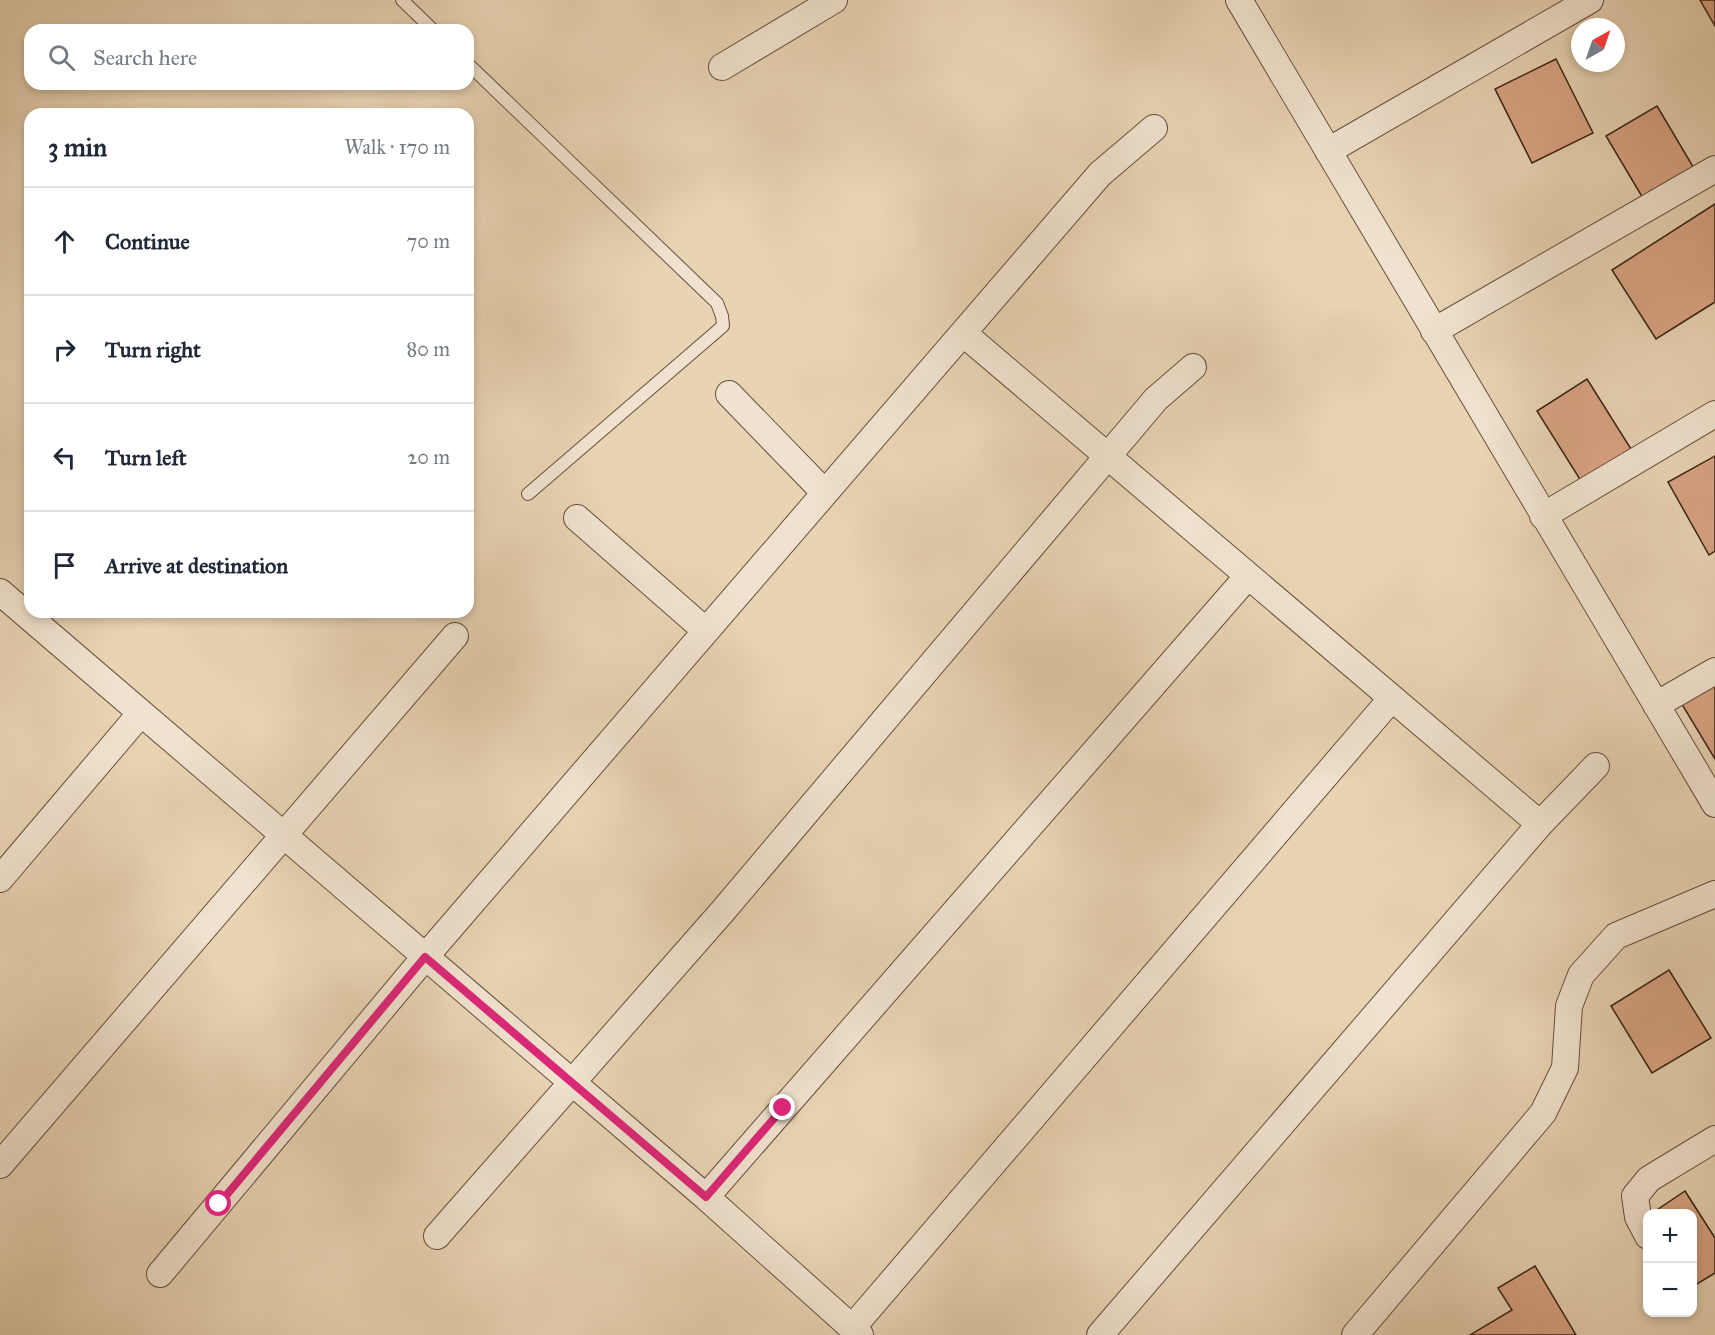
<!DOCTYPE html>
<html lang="en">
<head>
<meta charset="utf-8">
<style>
  body { margin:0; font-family:"IM FELL Great Primer",serif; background:#f2f2f3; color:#1f2937 }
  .controls { position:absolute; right:18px; bottom:18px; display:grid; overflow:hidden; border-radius:12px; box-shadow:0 3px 9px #0003 }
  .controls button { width:54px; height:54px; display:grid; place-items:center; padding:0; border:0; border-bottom:2px solid #e0e1e3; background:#fff; color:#1f2937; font:30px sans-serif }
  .compass { position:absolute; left:1571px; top:18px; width:54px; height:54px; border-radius:50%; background:#fff; box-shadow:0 3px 9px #0003; rotate:40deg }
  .stop { position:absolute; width:18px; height:18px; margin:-14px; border:4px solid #db2777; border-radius:50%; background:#fff }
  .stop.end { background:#db2777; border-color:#fff; box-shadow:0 2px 6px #0008 }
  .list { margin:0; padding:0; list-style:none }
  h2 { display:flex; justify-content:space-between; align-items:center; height:78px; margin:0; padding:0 24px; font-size:26px }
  h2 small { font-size:20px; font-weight:400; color:#747a83 }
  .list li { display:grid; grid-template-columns:39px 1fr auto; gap:18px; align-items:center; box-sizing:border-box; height:108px; padding:0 24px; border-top:2px solid #e0e1e3 }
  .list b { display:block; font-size:22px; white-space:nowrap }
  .list em { font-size:20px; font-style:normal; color:#747a83 }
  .icon { flex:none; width:33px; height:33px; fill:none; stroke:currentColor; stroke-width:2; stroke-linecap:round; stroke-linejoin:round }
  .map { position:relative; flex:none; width:1715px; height:1335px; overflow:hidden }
  .search { position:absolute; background:#fff; box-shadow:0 3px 9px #0003; left:24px; top:24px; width:450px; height:66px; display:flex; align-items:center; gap:15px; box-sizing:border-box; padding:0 21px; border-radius:18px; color:#747a83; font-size:22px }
  .panel { position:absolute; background:#fff; box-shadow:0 3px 9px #0003; left:24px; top:108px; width:450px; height:510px; border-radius:18px }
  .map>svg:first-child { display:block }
  .building { fill:#d8a383; stroke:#3a2414; stroke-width:1.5 }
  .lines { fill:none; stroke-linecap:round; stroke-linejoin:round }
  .service-casing { stroke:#66503c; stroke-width:14 }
  .minor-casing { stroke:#66503c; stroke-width:28 }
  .service { stroke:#f0e2ce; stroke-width:12 }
  .minor { stroke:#f0e2ce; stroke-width:26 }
  .route { stroke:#db2777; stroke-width:8 }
</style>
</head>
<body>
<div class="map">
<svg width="1715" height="1335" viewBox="0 0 1715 1335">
  <rect width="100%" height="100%" fill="#e8d3b3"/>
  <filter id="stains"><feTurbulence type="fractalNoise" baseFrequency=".00333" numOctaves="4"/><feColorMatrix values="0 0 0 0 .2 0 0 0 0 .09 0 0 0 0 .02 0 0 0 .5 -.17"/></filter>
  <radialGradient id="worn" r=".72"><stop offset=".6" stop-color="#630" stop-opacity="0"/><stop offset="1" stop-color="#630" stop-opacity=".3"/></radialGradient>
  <path class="building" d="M1700 0H1715V26Z
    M1556 59 1593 133 1532 163 1495 89Z
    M1657 106 1695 170 1644 200 1606 136Z
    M1715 204V302L1656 339 1612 270Z
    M1587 379 1631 449 1581 481 1537 411Z
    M1715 456V551L1709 555 1668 482Z
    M1715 681V759L1680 701Z
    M1669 970 1711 1038 1652 1073 1611 1006Z
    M1685 1191 1715 1238V1273L1692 1287V1214H1651Z
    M1535 1266 1576 1335H1470L1512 1310 1498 1288Z"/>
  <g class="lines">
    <g class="service-casing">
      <path id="service" d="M402 0 433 30
        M468 64 717 303 722 316 723 326 528 494"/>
    </g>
    <g class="minor-casing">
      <path id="minor" d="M1239 0 1715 804
        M722 67 834 0
        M1328 151 1590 0
        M1434 331 1715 169
        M963 333 1540 824 1100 1335
        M729 394 825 493
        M1543 516 1715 414
        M577 518 706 631
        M0 592 706 1197 860 1335
        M1656 705 1715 671
        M1540 824 1596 766
        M0 879 141 713
        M0 1165 455 636
        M706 1197 1248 576
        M437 1236 722 912 1156 399 1193 367
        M1648 1236 1638 1217 1635 1196 1649 1179 1715 1139
        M160 1274 425 957 1100 174 1154 128
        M852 1328 1392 698
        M1355 1335 1543 1113 1565 1068 1569 1006 1581 975 1616 936 1715 894"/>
    </g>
    <use href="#service" class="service"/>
    <use href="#minor" class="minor"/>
  </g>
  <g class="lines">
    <path class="route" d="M219 1204 425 957 706 1197 783 1108"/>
  </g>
  <rect width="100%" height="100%" filter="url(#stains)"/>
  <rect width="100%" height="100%" fill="url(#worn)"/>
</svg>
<div class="controls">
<button>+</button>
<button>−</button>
</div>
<svg class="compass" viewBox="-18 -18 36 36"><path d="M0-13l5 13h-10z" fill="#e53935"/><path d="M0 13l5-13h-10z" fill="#747a83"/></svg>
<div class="stop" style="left:219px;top:1204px"></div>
<div class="stop end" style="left:783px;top:1108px"></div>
<div class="search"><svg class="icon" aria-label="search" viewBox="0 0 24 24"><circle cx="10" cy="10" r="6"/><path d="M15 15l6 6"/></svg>Search here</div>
<section class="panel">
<h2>3 min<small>Walk · 170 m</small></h2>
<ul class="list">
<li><svg class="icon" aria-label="ahead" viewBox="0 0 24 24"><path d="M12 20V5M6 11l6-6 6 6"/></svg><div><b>Continue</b></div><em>70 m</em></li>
<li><svg class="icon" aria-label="right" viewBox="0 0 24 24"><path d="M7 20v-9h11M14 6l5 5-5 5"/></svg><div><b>Turn right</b></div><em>80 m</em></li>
<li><svg class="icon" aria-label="left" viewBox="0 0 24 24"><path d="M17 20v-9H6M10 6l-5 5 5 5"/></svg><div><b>Turn left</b></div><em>20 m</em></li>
<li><svg class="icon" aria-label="arrive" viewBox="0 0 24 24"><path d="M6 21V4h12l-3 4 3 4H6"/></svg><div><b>Arrive at destination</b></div></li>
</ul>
</section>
</div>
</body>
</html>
